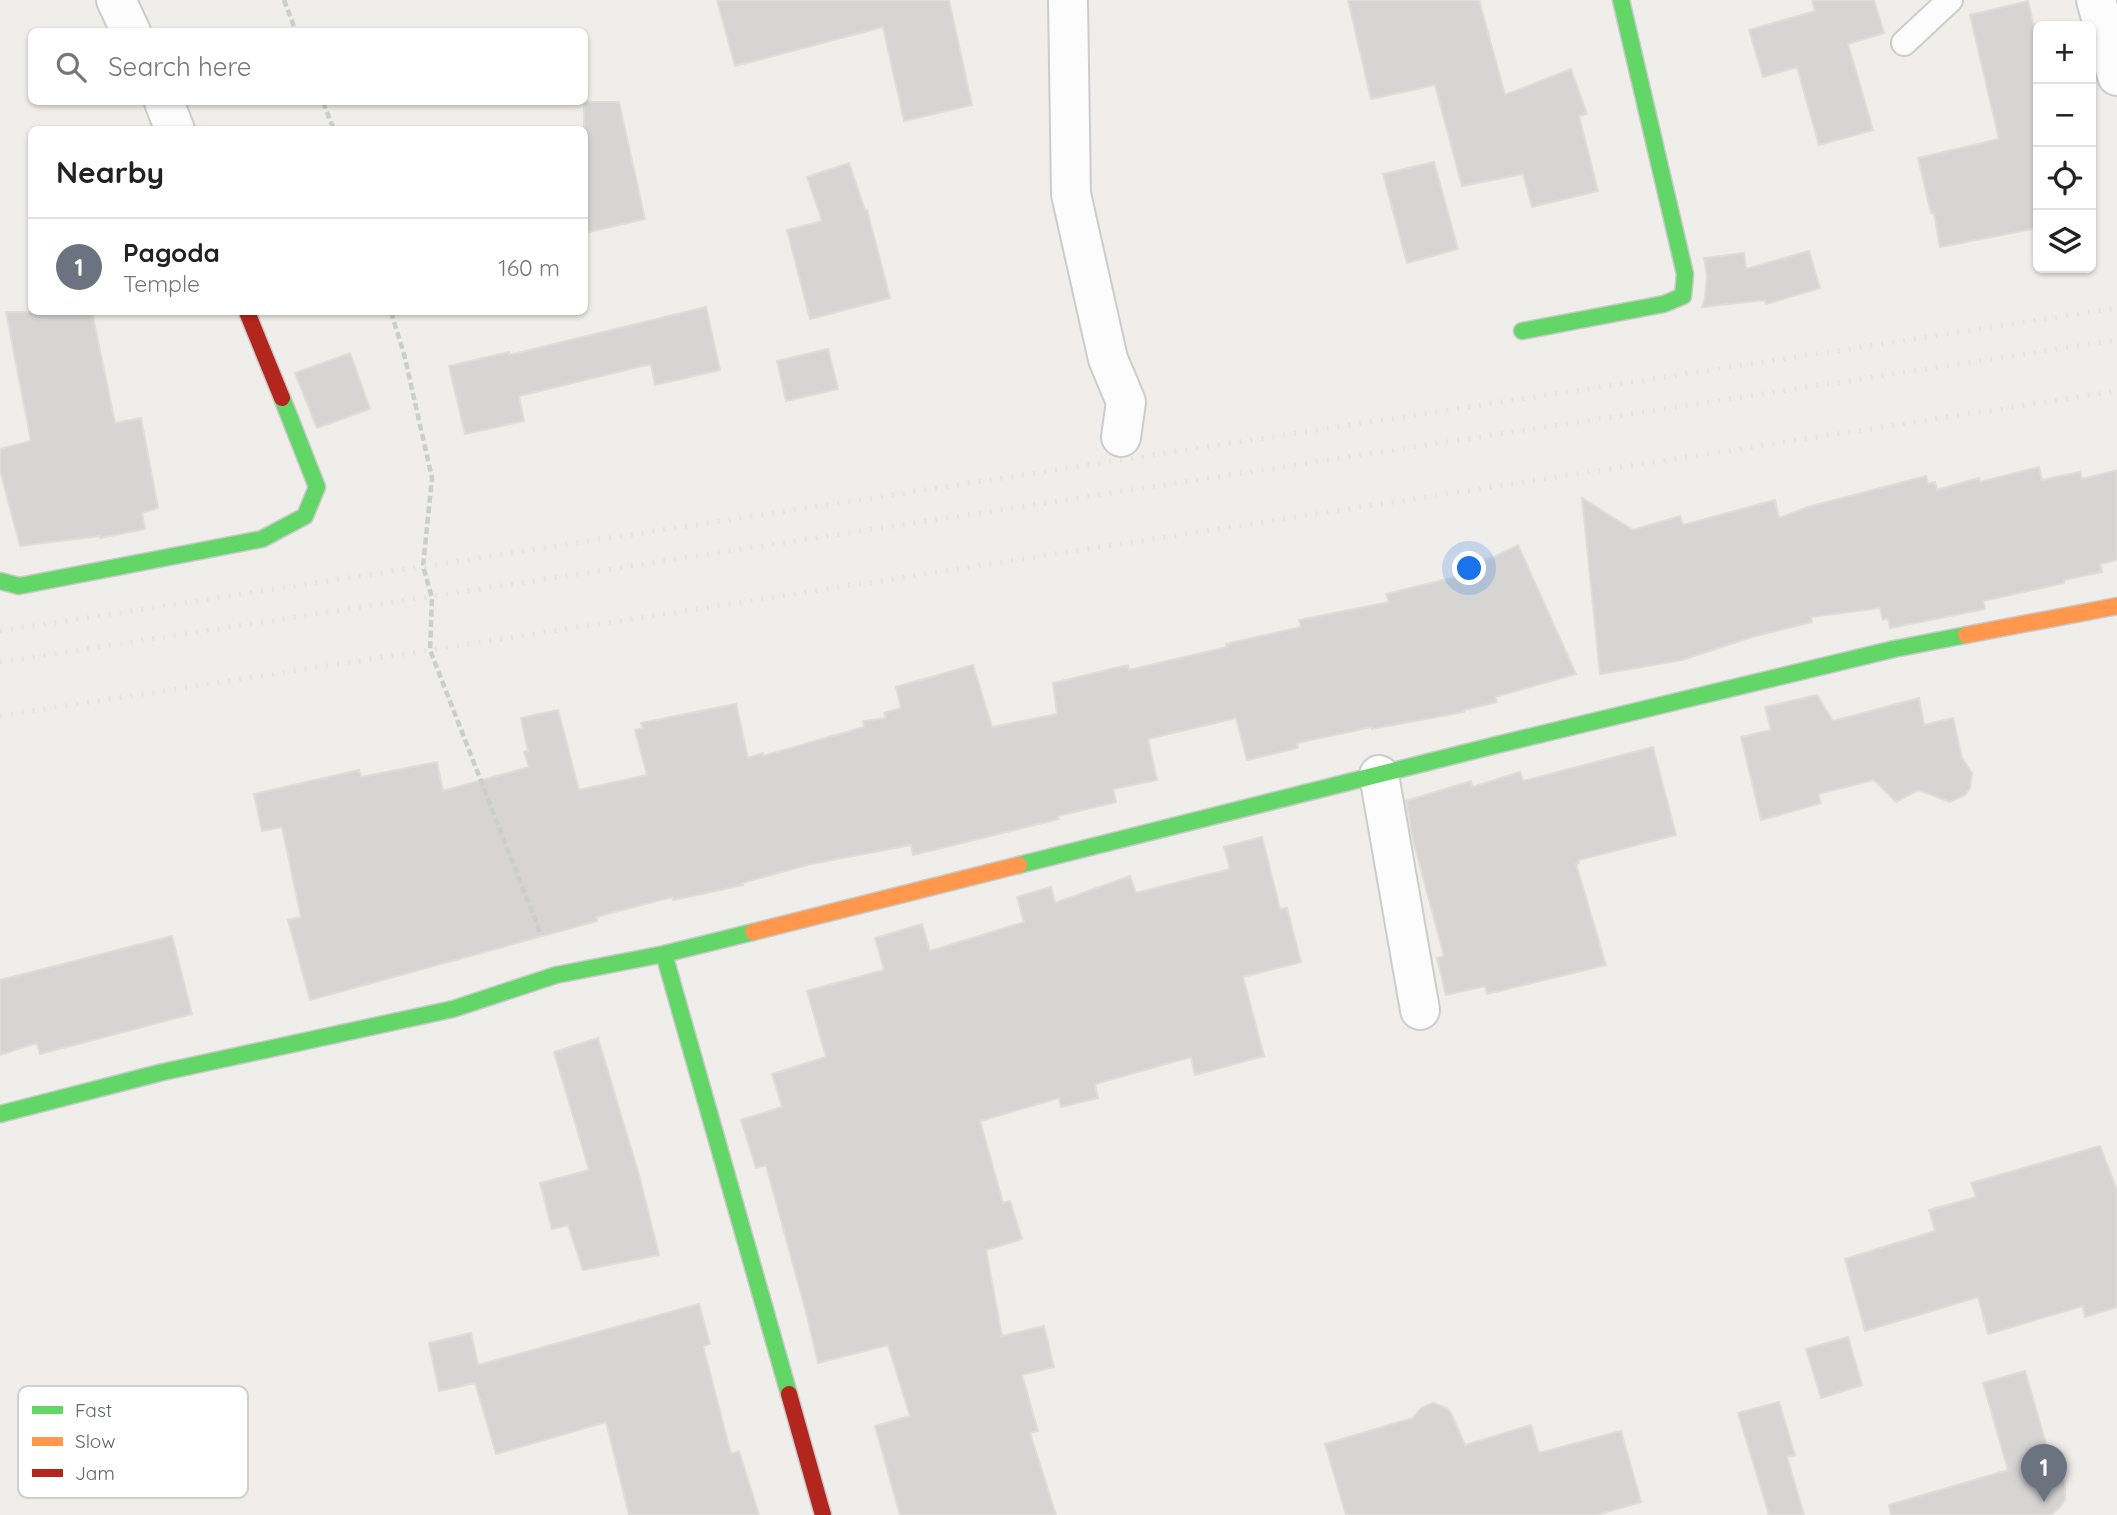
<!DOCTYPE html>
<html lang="en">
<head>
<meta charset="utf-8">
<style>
  body { margin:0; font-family:Quicksand,sans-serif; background:#f6f6f6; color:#222 }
  .controls { position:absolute; right:21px; top:21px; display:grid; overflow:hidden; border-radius:10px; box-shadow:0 2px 5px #0004 }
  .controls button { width:63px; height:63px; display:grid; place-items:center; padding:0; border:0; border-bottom:2px solid #e0e0e0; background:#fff; color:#222; font:35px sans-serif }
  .you { position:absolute; left:1470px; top:569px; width:24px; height:24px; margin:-18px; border:5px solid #fff; border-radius:50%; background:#1a73e8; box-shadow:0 0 0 10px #1a73e833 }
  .badge { display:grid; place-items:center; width:46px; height:46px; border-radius:50%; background:#0b8043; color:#fff; font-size:23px; font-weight:700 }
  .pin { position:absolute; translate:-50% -58px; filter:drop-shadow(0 2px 4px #0008) }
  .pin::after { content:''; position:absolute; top:37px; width:24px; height:21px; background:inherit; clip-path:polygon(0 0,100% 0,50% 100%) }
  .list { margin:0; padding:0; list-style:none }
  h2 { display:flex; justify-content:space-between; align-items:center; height:91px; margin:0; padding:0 28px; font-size:30px }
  h2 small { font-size:23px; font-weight:400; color:#767676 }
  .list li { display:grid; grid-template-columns:46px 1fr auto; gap:21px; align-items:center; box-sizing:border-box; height:98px; padding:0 28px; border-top:2px solid #e0e0e0 }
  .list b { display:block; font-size:26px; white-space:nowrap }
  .list p { margin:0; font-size:23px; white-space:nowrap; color:#767676 }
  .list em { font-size:23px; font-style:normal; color:#767676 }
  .icon { flex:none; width:38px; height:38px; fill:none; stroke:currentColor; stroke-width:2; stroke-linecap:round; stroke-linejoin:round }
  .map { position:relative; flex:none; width:2117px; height:1515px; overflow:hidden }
  .search { position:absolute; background:#fff; box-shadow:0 2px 5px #0004; left:28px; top:28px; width:560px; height:77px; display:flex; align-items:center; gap:18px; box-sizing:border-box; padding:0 24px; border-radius:10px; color:#767676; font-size:26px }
  .panel { position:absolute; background:#fff; box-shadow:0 2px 5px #0004; left:28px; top:126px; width:560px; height:189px; border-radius:10px }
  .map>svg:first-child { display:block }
  .building { fill:#d6d5d3; stroke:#deddd9; stroke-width:2 }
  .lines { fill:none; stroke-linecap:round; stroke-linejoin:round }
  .lane-casing { stroke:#cbcccc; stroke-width:28 }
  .street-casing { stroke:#cbcccc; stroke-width:42 }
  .fast-casing { stroke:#cacacb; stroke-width:19 }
  .slow-casing { stroke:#cacacb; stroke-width:19 }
  .jam-casing { stroke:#cacacb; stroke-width:19 }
  .path { stroke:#cacfcc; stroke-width:4.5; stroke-dasharray:7 3.5; stroke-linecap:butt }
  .lane { stroke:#fdfcfc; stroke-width:24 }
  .street { stroke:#fdfcfc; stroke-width:38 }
  .fast { stroke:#63d668; stroke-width:16 }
  .slow { stroke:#ff974d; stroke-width:16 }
  .jam { stroke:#b3261e; stroke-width:16 }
  .rail { stroke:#e4e4e4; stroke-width:5; stroke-dasharray:2 9; stroke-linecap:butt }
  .key { fill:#fff; stroke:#cfd0d2; stroke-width:2 }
  .key-label { font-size:19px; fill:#5f6368 }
</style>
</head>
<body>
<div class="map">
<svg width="2117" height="1515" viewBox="0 0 2117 1515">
  <rect width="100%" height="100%" fill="#efeeea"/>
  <path class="building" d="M717 0H949L972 105 904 121 883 27 735 66Z
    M1348 0H1479L1505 95 1571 69 1587 114 1579 116 1598 191 1532 207 1523 174 1462 186 1435 85 1371 99Z
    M1812 0H1874L1884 33 1848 44 1873 130 1819 145 1797 67 1763 77 1749 30 1815 11Z
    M2028 1 2038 43V228L1940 247 1934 213H1931L1918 158 1999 139 1970 15Z
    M584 102H619L645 219 584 233Z
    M1434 162 1458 249 1407 263 1383 174Z
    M849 163 865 210H867L890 298 810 319 787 230 822 221 807 177Z
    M1809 251 1820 288 1766 304 1765 300 1702 307 1705 298 1707 276 1704 258 1744 253 1746 269Z
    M706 307 720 370 655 385 651 364 519 396 524 421 465 434 449 366 509 352V355Z
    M6 312H92L115 423 141 418 158 508 142 513 145 529 100 538V536L20 546 0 470V449L31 441Z
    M828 349 838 389 786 401 777 361Z
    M350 353 370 409 317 428 295 373Z
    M2039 467 2042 480 2080 472 2082 479 2117 470V560L2100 564 2102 572 2064 580V583L1983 601 1985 609 1890 628 1888 618 1883 620 1880 608 1811 617 1812 622 1752 637 1682 660 1600 674 1582 498 1633 530 1680 516 1683 525 1775 500 1779 518 1808 507 1926 476 1928 484 1935 482 1937 490 1979 478 1980 482Z
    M1518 545 1576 674 1495 697 1497 702 1464 710V712L1372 729V727L1297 743 1298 748 1247 760 1236 718 1148 739 1157 780 1113 789 1116 802 1058 816 1059 819 913 855 911 845 811 864 742 883 743 885 673 900 672 897 596 917 597 921 310 1000 288 920 301 917 282 827 262 831 254 794 359 770 361 777 437 762 443 791 529 767 524 752 528 751 521 718 558 710 579 790 647 775 635 730 643 728 641 723 736 704 748 758 763 753V756L864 727 863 721 886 718 884 713 901 708 896 687 973 665 992 727 1057 714 1053 683 1128 665 1129 670 1227 647 1226 644 1301 627 1299 620 1389 602 1386 594 1456 577 1455 564 1492 558Z
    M1817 695 1833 721 1919 698 1924 725 1953 718 1962 758 1972 773 1970 788 1965 795 1950 802 1918 790 1896 802 1874 780 1818 794 1821 803 1761 820 1741 737 1771 730 1765 707Z
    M1653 747 1676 835 1579 860V863L1576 864 1606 965 1487 994 1485 986 1446 995 1437 958 1444 956 1413 840 1406 801 1471 781 1472 787 1520 772 1523 781Z
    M1262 837 1280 909 1287 908 1301 962 1243 977 1264 1056 1195 1075 1191 1057 1095 1084 1098 1098 1061 1107 1059 1098 980 1121 1003 1203 1010 1201 1022 1239 986 1250 1002 1336 1044 1326 1054 1367 1022 1375 1038 1431 1030 1433 1056 1515H900L875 1426 910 1416 888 1345 818 1363 806 1312 766 1165 756 1168 741 1120 782 1107 772 1074 826 1057 807 991 884 970 875 938 922 924 930 951 1024 922 1017 897 1051 887 1055 903 1130 876 1136 893 1230 869 1224 847Z
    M172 936 192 1014 40 1054 37 1043 0 1055V980Z
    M598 1038 639 1175 659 1255 583 1270 568 1225 552 1229 540 1183 589 1170 554 1052Z
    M2100 1146 2117 1190V1307L2085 1317 2083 1306 1988 1334 1978 1297 1865 1331 1845 1259 1935 1231 1929 1210 1976 1197 1971 1183Z
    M699 1304 710 1344 703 1346 731 1454 739 1451 759 1515H629L606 1422 496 1454 475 1383 439 1391 429 1343 471 1333 478 1365Z
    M1848 1337 1862 1385 1821 1398 1806 1349Z
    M2025 1371 2052 1465 2062 1474 2065 1482V1500L2060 1507 2051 1515H1891L1889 1505 2008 1470 1983 1383Z
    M1779 1402 1795 1455 1787 1457 1804 1515H1769L1738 1413Z
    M1433 1403 1447 1408 1451 1413 1465 1445 1531 1425 1539 1453 1621 1431 1641 1502 1597 1515H1346L1325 1444 1413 1418 1421 1408Z"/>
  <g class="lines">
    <g class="lane-casing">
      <path id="lane" d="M1904 43 1950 0"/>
    </g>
    <g class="street-casing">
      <path id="street" d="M116 0 131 32
        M1068 0 1071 194 1108 359 1126 402 1121 437
        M2096 0 2117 76
        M164 102 175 130
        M1379 775 1420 1010"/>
    </g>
    <g class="fast-casing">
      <path id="fast" d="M1522 331 1664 304 1683 296 1685 274 1621 0
        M0 581 19 586 262 539 305 516 317 487 282 398
        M1019 865 1496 745 1894 649 1966 635
        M664 954 789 1394
        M0 1114 163 1072 453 1009 556 975 664 954 753 932"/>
    </g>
    <g class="slow-casing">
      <path id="slow" d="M1966 635 2117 606
        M753 932 1019 865"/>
    </g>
    <g class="jam-casing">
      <path id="jam" d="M247 312 282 398
        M789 1394 823 1515"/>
    </g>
    <path class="path" d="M284 0 296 32
      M323 102 334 130
      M391 312 404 354 432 478 423 566 432 598 430 650 541 935"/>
    <use href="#lane" class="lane"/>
    <use href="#street" class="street"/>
    <use href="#fast" class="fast"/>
    <use href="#slow" class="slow"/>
    <use href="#jam" class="jam"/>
    <path class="rail" d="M0 631 2117 308
      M0 662 2117 340
      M0 716 2117 391"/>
  </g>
  <rect x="18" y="1386" width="230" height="112" rx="10" class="key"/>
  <rect x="32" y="1406" width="31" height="8" fill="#63d668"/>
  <rect x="32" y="1437" width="31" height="9" fill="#ff974d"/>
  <rect x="32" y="1469" width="31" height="8" fill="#b3261e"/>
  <g class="key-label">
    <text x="75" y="1417">Fast</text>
    <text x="75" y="1448">Slow</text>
    <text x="75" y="1480">Jam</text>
  </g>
</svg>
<div class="controls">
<button>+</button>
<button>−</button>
<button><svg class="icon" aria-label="locate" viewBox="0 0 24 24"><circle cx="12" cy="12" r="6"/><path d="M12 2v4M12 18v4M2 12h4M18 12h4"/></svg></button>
<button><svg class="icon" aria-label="layers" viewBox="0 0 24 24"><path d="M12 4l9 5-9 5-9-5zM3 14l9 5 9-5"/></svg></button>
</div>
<div class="you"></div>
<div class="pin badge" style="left:2044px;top:1502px;background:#6b7280">1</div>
<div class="search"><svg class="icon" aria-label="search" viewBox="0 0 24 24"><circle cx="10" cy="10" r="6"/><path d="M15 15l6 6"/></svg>Search here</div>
<section class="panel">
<h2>Nearby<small></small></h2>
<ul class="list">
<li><span class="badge" style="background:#6b7280">1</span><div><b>Pagoda</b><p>Temple</p></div><em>160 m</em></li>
</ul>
</section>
</div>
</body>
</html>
